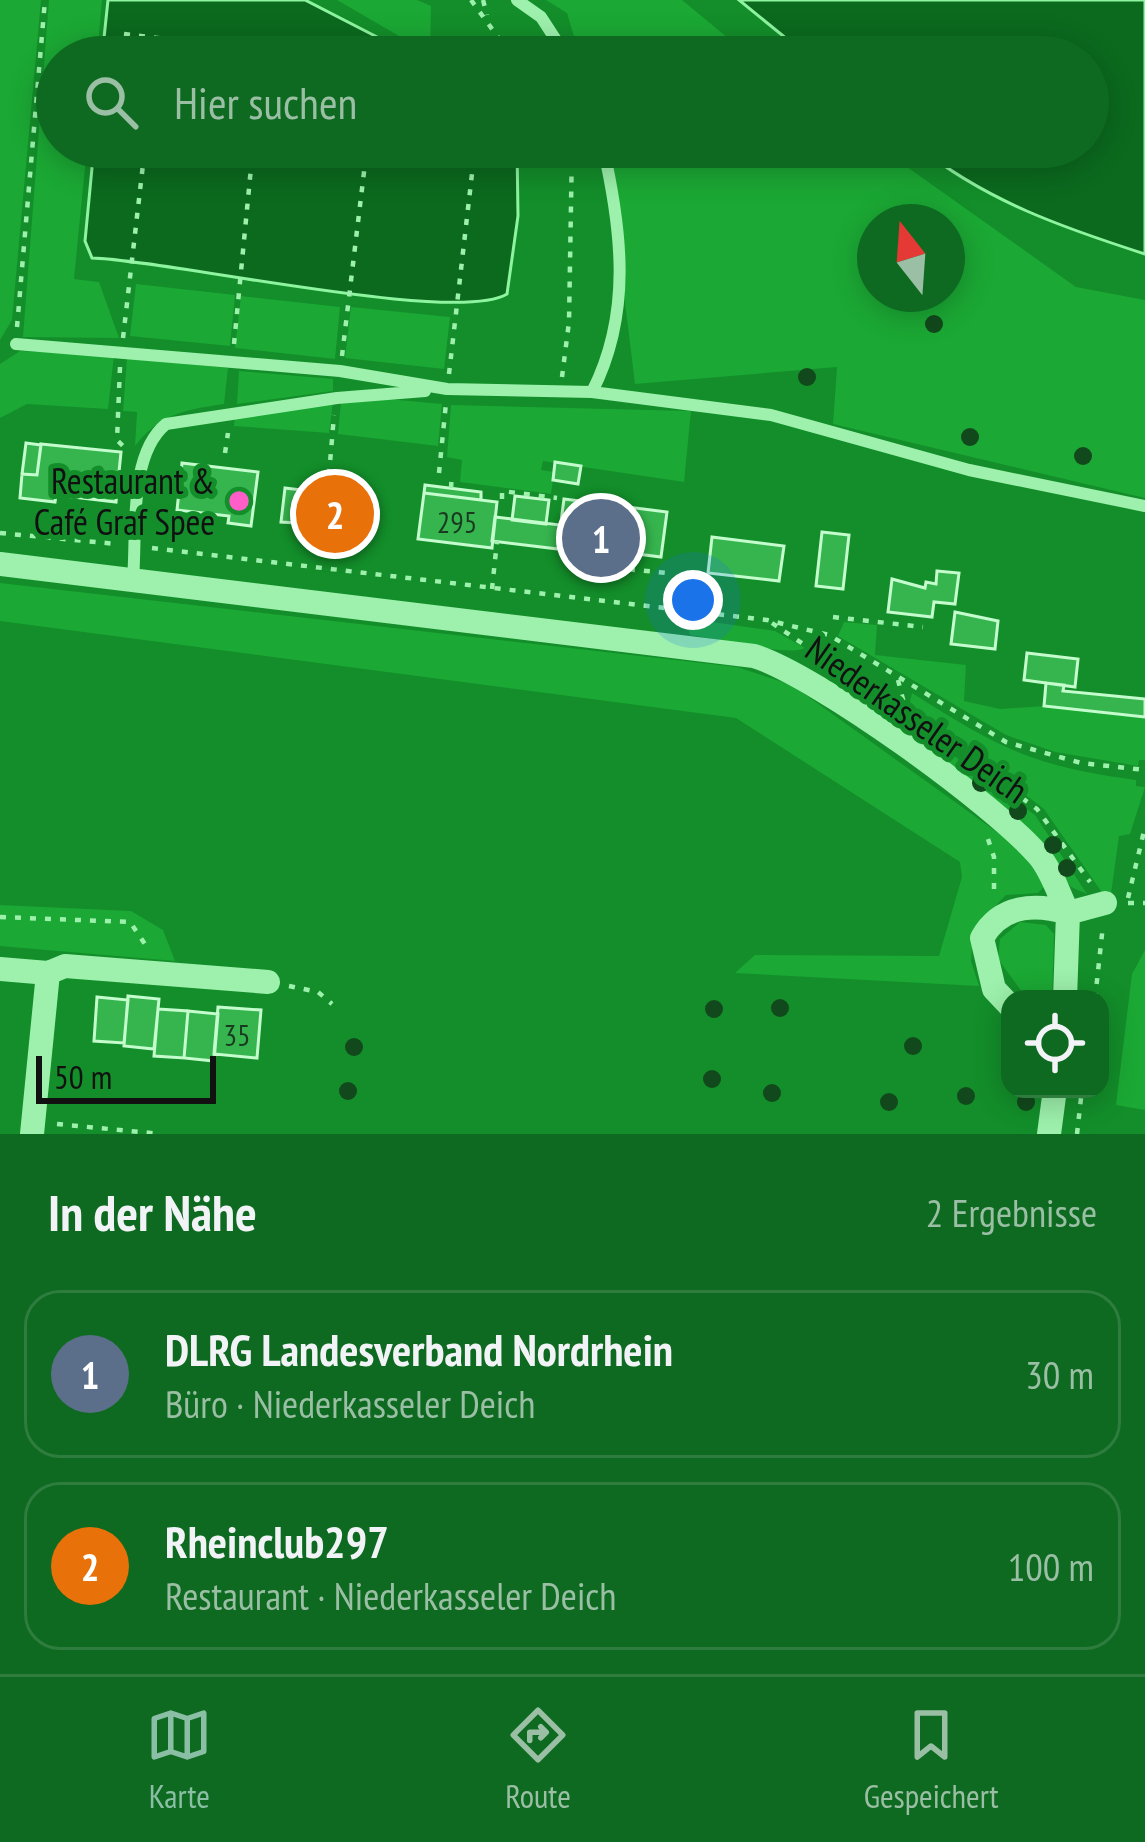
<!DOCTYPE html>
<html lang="de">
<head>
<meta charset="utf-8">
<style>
  body { margin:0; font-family:"PT Sans Narrow",sans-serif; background:#176f29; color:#f1f3f6 }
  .controls { position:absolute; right:36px; bottom:36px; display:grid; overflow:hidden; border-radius:24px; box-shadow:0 6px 30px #0003 }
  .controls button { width:108px; height:108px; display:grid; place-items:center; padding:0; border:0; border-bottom:3px solid #2e7d3e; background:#0e6a20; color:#f1f3f6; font:60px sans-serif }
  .compass { position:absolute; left:857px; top:204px; width:108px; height:108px; border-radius:50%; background:#0e6a20; box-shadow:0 6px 30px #0003; rotate:343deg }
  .scale { position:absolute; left:36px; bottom:30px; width:180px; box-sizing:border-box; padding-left:12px; border:6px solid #111; border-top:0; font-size:33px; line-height:42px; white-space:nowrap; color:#111; -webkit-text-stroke:9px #138e2a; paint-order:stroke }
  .you { position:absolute; left:693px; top:600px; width:42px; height:42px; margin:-30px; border:9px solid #fff; border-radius:50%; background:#1a73e8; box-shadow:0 0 0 18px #1a73e833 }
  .badge { display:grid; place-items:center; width:78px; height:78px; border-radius:50%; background:#8abfa5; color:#fff; font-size:39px; font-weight:700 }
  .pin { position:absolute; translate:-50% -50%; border:6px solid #fff; box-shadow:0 3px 12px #0006 }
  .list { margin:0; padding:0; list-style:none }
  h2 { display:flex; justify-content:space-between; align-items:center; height:156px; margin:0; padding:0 48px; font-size:51px }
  h2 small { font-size:39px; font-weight:400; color:#9bbfa5 }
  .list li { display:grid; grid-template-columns:78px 1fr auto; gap:36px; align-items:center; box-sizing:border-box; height:168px; margin:0 24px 24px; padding:0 24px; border:3px solid #2e7d3e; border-radius:36px }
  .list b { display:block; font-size:45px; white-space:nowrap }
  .list p { margin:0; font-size:39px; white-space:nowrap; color:#9bbfa5 }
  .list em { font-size:39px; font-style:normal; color:#9bbfa5 }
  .icon { flex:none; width:66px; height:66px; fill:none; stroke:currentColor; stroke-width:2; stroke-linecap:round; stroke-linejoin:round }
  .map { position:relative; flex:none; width:1145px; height:1134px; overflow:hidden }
  .search { position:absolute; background:#0e6a20; box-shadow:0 6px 30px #0003; left:36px; right:36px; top:36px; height:132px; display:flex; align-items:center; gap:30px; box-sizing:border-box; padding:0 42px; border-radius:66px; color:#9bbfa5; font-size:45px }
  .sheet { height:540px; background:#0e6a20 }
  nav { display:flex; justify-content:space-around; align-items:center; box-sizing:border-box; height:168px; border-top:3px solid #2e7d3e; background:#0e6a20; font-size:33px; color:#9bbfa5 }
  nav a { display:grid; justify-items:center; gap:6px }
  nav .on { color:#8abfa5 }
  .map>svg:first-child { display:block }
  .green { fill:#1ba834; fill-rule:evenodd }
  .water { fill:#0b6a1e; stroke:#8ef49f; stroke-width:3 }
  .building { fill:#36b54e; stroke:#c4fccd; stroke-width:3 }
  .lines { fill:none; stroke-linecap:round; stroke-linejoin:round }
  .path { stroke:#9df1ac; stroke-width:4.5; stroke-dasharray:6 9; stroke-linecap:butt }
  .lane { stroke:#9df1ac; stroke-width:12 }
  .street { stroke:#9df1ac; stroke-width:24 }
  .tree { fill:#12491c }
  .poi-dot { fill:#ff5dc8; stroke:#138e2a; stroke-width:4.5 }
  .labels { text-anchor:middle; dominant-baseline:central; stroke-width:10; stroke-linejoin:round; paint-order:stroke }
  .number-label { font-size:30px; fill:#1a3a20 }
  .poi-label { font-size:36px; fill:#111; stroke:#138e2a; text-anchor:end }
  .street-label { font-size:36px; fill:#111; stroke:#138e2a }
</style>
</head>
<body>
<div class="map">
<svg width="1145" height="1134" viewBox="0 0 1145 1134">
  <rect width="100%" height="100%" fill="#138e2a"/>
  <path class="green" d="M0 0H41L12 320 0 340Z
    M49 0H102L97 57H57V147H87L74 279 99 282 119 338 23 337Z
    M337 0H417L431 6 430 54Z
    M546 0H682L751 57H580L567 13Z
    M606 147H879L1076 287 1145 300V498L833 424 837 367 635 384ZM875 222H947V294H875Z
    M136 284 235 295 230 346 130 336Z
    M241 296 340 307 335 359 235 348Z
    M351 307 450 317 444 369 345 358Z
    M20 351 114 355 108 409 27 404 0 418V364Z
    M127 358 228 368 224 404C184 410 160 414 135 446L137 412 123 411Z
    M239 371 333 379V391L237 404Z
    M387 399 442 404 438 446 338 434 341 401Z
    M333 402 329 433 234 426 235 415Z
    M451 405 691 411 684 482 543 461 541 470 554 472 551 494 460 482 462 460 447 457Z
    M0 583 737 667 792 685 1015 845 1046 885 1038 893 1006 895 973 930 971 961 979 986 735 973 755 955 939 956 962 877 960 862 736 718 0 621Z
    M685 618 775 631 805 648C792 657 714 638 690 635Z
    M844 622 877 625 875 655 966 665 964 701 1000 709 1044 706 1145 717V760H1139L1138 766 1055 752 1006 735 838 636Z
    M826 662 1035 815 1087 894 1071 887 1026 825 824 671Z
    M912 693C999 748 1032 766 1136 780V786L1145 787 1130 834 1119 836 1111 894H1103L1044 809 909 706Z
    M0 905 131 911 163 930 175 961 0 946Z
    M1020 922 1046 925 1054 934 1052 999H1027L998 959 1000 939Z
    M1145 950V1110L1116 1105 1132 974Z"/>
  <path class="water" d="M108 0H305L416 57H102Z
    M739 0H1145V254C1064 228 986 201 919 147H1088V57H809Z
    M94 147H517L518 216 507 294C456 325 168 260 92 258L85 241Z"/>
  <path class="building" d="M26 443 41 445 37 475 22 474Z
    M41 444 121 452 116 502 56 495 55 502 20 498 22 474 37 475Z
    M555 462 581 466 578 484 553 480Z
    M182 463 258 472 251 526 228 523 229 516 177 510Z
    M425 485 481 492V500L424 493Z
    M285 488 351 496 350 526 281 522Z
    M424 493 497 502 492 548 418 539Z
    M515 496 549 500 546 524 512 520Z
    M564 499 667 512 661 557 558 544Z
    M495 517 560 525 558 549 492 541Z
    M822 532 849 535 843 589 816 586Z
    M712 537 784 546 779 581 708 573Z
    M937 571 959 573 955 604 934 602 932 617 888 612 892 579 925 588 926 582 936 584Z
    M955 612 998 621 995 649 951 644Z
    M1027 653 1078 659 1075 687 1024 680Z
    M1046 683 1064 685 1063 691 1145 699V717L1044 706Z
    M128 996 159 999 154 1049 124 1046Z
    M97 997 128 1000 124 1043 94 1041Z
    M218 1007 261 1010 257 1058 214 1054Z
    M158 1009 188 1011 184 1058 154 1056Z
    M188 1011 218 1014 214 1061 184 1058Z"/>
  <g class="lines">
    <path class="path" d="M471 0 500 40 520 57
      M483 0 487 15
      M124 34 193 42
      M155 57 156 39
      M17 327 45 0
      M123 338 145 147
      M234 344 253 147
      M342 356 367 147
      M120 367 117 440 129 452
      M449 374 473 165
      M562 377 569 322 572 147
      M225 453 228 433
      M439 473 446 403
      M329 475 334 415
      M451 488 452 474
      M502 499V491L557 498
      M0 533 117 544
      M152 548 767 620 829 635 1006 742 1081 763 1145 770
      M574 563 614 568V562
      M614 568 668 573
      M492 589 497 541
      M833 617 923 627
      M772 623 867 687
      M898 680 907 715
      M974 763 1037 809 1090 882
      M988 839 994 857V893
      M1128 898 1145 827
      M1128 903H1145
      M0 917 130 922 149 950
      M289 986 318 992 332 1004
      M1095 999 1103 925
      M57 1124 161 1134
      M1077 1134 1082 1089"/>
    <path class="lane" d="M517 0 541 17 567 57
      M16 344 340 371 447 389 592 392C632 314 622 231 603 147
      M592 392 771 415 969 470 1145 506
      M133 579C137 533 128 455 166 424L337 398 425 391"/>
    <path class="street" d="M0 564 754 656C816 675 996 805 1039 856 1052 871 1059 895 1068 913L1105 903
      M0 969 48 973 65 966 268 982
      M1010 1006 994 989 982 938C1000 905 1035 903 1068 913L1065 999
      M32 1134 48 973
      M1049 1134 1055 1089"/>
  </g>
  <g class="tree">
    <circle cx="934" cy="324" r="9"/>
    <circle cx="807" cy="377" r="9"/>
    <circle cx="970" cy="437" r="9"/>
    <circle cx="1083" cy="456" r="9"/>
    <circle cx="981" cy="783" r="9"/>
    <circle cx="1018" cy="811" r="9"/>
    <circle cx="1053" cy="845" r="9"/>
    <circle cx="1067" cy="868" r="9"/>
    <circle cx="780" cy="1008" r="9"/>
    <circle cx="714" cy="1009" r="9"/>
    <circle cx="913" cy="1046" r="9"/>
    <circle cx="354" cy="1047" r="9"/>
    <circle cx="712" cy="1079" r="9"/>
    <circle cx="348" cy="1091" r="9"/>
    <circle cx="772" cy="1093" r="9"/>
    <circle cx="966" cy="1096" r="9"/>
    <circle cx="889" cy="1102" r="9"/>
    <circle cx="1026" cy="1102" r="9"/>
  </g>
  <circle class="poi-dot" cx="239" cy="501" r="12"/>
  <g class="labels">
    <g class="number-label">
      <text x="457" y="521">295</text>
      <text x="237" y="1034">35</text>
    </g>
    <g class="poi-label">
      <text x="215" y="480">Restaurant &amp;<tspan x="215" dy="41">Café Graf Spee</tspan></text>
    </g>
    <g class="street-label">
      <text transform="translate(917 719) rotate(35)">Niederkasseler Deich</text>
    </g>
  </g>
</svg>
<div class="controls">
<button><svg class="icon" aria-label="locate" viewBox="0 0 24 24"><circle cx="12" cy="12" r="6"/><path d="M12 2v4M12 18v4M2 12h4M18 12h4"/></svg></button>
</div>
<svg class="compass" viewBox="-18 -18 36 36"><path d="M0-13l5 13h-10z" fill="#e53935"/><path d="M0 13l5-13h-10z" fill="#9bbfa5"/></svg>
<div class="scale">50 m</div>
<div class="you"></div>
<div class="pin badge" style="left:601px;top:538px;background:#5c6f8a">1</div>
<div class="pin badge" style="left:335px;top:514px;background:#e8710a">2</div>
<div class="search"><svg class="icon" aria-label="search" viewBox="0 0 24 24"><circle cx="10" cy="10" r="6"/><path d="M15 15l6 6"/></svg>Hier suchen</div>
</div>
<section class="sheet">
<h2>In der Nähe<small>2 Ergebnisse</small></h2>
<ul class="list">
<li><span class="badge" style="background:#5c6f8a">1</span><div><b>DLRG Landesverband Nordrhein</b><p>Büro · Niederkasseler Deich</p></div><em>30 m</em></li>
<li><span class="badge" style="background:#e8710a">2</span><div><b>Rheinclub297</b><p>Restaurant · Niederkasseler Deich</p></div><em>100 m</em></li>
</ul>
</section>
<nav>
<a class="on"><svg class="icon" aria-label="map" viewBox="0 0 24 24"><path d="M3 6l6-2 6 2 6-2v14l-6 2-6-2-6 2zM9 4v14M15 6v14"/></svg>Karte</a>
<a><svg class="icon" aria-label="directions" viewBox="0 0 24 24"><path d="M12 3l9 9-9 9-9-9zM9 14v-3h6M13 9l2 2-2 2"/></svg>Route</a>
<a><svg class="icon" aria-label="saved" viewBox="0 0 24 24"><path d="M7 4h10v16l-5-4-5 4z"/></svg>Gespeichert</a>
</nav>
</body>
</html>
